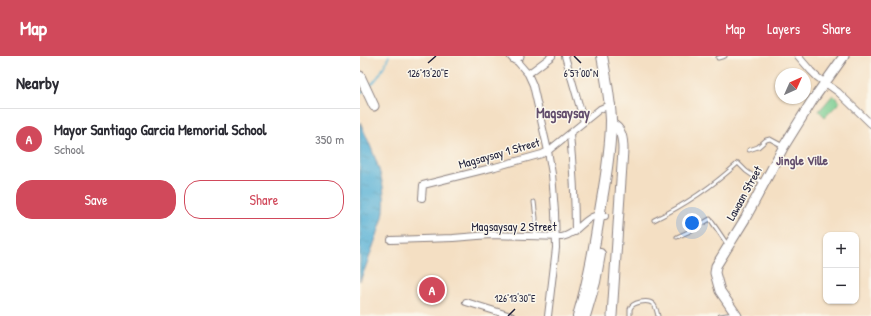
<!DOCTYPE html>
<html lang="en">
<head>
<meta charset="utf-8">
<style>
  body { margin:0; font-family:"Patrick Hand",sans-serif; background:#f2f2f3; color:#2b2b33 }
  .controls { position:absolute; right:12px; bottom:12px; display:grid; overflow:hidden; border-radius:8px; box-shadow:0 1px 3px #0004 }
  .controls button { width:36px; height:36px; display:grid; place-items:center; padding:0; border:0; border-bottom:1px solid #e1e1e2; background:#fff; color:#2b2b33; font:20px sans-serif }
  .compass { position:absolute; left:415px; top:12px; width:36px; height:36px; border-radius:50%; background:#fff; box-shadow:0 1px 3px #0004; rotate:45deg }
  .you { position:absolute; left:332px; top:167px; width:14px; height:14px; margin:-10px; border:3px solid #fff; border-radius:50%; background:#1a73e8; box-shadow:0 0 0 6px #1a73e833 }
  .badge { display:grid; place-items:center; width:26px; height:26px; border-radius:50%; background:#d1495b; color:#fff; font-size:13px; font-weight:700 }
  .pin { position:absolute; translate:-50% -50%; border:2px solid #fff; box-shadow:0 1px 4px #0006 }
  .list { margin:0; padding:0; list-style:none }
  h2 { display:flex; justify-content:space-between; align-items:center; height:52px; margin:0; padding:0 16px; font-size:17px }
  h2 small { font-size:13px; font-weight:400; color:#7c7c81 }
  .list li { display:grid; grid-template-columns:26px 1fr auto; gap:12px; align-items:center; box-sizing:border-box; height:60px; padding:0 16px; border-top:1px solid #e1e1e2 }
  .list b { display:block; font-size:15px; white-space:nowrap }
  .list p { margin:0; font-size:13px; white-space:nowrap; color:#7c7c81 }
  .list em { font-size:13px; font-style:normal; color:#7c7c81 }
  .actions { display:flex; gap:8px; padding:12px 16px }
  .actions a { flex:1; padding:9px 0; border:1px solid #d1495b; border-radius:16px; text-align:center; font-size:14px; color:#d1495b }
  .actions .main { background:#d1495b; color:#fff }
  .map { position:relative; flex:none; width:511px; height:260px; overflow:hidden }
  header { display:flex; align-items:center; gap:24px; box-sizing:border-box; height:56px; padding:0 20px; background:#d1495b; color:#fff }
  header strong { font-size:19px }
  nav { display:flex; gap:22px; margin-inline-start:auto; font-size:14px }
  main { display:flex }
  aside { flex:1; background:#fff }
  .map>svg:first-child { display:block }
  .garden { fill:#77cb8e; stroke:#4c7664 }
  .water { fill:url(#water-ripples); stroke:#3d6a88 }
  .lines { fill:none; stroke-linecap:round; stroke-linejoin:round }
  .stream { stroke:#58b1d5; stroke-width:1.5 }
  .lane-casing { stroke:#8b807f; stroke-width:5 }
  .street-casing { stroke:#8b807f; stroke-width:8 }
  .secondary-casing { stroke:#8b807f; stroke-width:11 }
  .primary-casing { stroke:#8b807f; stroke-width:12 }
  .lane { stroke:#fff; stroke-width:3 }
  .street { stroke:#fff; stroke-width:6 }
  .secondary { stroke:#fff; stroke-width:9 }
  .primary { stroke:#fff; stroke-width:10 }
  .ticks { fill:none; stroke:#22223b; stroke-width:1.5 }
  .labels { text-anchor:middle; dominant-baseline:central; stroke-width:3; stroke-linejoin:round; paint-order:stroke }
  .street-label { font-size:12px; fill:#22223b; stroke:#fbf7ec }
  .neighbourhood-label { font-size:13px; font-weight:bold; fill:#634e6d; stroke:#fbf7ec }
  .quarter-label { font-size:14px; font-weight:bold; fill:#634e6d; stroke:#fbf7ec }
  .ticks-label { font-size:10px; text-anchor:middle; fill:#22223b; stroke:#fbf7ec; stroke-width:3; stroke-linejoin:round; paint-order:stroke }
</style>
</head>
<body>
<header>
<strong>Map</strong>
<nav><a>Map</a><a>Layers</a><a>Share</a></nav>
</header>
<main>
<aside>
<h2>Nearby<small></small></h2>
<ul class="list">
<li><span class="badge">A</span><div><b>Mayor Santiago Garcia Memorial School</b><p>School</p></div><em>350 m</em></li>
</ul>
<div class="actions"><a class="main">Save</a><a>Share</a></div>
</aside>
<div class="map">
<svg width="511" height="260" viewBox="0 0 511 260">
  <defs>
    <pattern id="water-ripples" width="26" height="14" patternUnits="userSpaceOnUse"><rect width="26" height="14" fill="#58b1d5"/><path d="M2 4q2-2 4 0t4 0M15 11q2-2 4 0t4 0" fill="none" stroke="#4890ae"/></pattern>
  </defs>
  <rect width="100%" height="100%" fill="#fbf7ec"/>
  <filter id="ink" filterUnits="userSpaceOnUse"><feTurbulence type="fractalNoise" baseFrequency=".025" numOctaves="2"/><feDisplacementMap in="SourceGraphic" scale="8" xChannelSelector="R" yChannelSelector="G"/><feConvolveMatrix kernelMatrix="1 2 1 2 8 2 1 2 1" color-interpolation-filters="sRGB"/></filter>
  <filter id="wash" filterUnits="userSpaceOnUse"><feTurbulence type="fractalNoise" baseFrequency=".012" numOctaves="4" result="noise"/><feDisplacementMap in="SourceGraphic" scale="16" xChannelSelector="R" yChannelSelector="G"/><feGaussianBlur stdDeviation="0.9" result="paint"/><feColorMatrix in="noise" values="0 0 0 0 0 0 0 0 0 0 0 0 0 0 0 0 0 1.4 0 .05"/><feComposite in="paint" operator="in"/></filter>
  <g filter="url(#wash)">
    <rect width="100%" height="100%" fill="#f4dfc3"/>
    <path class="garden" d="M473 39 480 46 465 61 459 55Z"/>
    <path class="water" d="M0 66C12 94 27 124 24 155 23 164 19 173 16 182 11 196 6 211 0 225Z"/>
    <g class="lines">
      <path class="stream" d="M8 31C18 24 24 11 29 0
        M0 37 4 35"/>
    </g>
  </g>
  <g filter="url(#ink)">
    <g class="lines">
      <g class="lane-casing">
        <path id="lane" d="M358 2 365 0
          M389 94 398 91 406 84 410 83 423 90
          M174 146 176 162 175 180
          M294 164C325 149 353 130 378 107L386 115 403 127
          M317 181 328 176 350 163 367 188
          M270 260C270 259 270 254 270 253 272 246 288 243 293 248 296 250 297 256 298 260
          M360 260 374 258"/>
      </g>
      <g class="street-casing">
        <path id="street" d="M205 0 224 66
          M438 0 451 15 457 21 478 36 511 68
          M155 3 168 18 173 29 188 95 192 118 195 156 196 192 188 260
          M168 18 192 0
          M210 78C213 110 215 143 215 176
          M62 142 63 129 135 111 182 98 188 95 240 53 247 50 252 49
          M31 184 93 182 130 179 202 181C217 178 223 163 235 160 239 159 242 160 245 160
          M106 246 151 260"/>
      </g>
      <g class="secondary-casing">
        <path id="secondary" d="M152 0 155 3 159 0
          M0 20 14 50
          M251 68C262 72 263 84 263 94L252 260
          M377 260 360 235 355 217 356 210 385 163 424 90 452 45 484 0"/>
      </g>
      <g class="primary-casing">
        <path id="primary" d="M218 260C229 224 235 187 241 149 246 121 251 92 251 64 250 42 246 21 242 0
          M225 260 235 226 240 198"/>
      </g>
      <use href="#lane" class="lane"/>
      <use href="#street" class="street"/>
      <use href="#secondary" class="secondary"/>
      <use href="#primary" class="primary"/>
    </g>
  </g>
  <path class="ticks" d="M214 0 221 7M68 7 76 0M148 260 155 253"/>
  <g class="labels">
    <g class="street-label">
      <text transform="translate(139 97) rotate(-16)">Magsaysay 1 Street</text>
      <text transform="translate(384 137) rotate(-61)">Lawaan Street</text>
      <text x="154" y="170">Magsaysay 2 Street</text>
    </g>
    <g class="neighbourhood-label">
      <text x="442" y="104">Jingle Ville</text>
    </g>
    <g class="quarter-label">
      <text x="203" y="56">Magsaysay</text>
    </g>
  </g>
  <g class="ticks-label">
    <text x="68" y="21">126°13'20"E</text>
    <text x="221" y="21">6°57'00"N</text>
    <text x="155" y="246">126°13'30"E</text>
  </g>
</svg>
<div class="controls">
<button>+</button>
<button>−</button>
</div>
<svg class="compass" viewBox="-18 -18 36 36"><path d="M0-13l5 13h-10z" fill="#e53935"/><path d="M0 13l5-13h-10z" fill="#7c7c81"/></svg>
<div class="you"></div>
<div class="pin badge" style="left:72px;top:234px">A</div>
</div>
</main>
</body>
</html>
